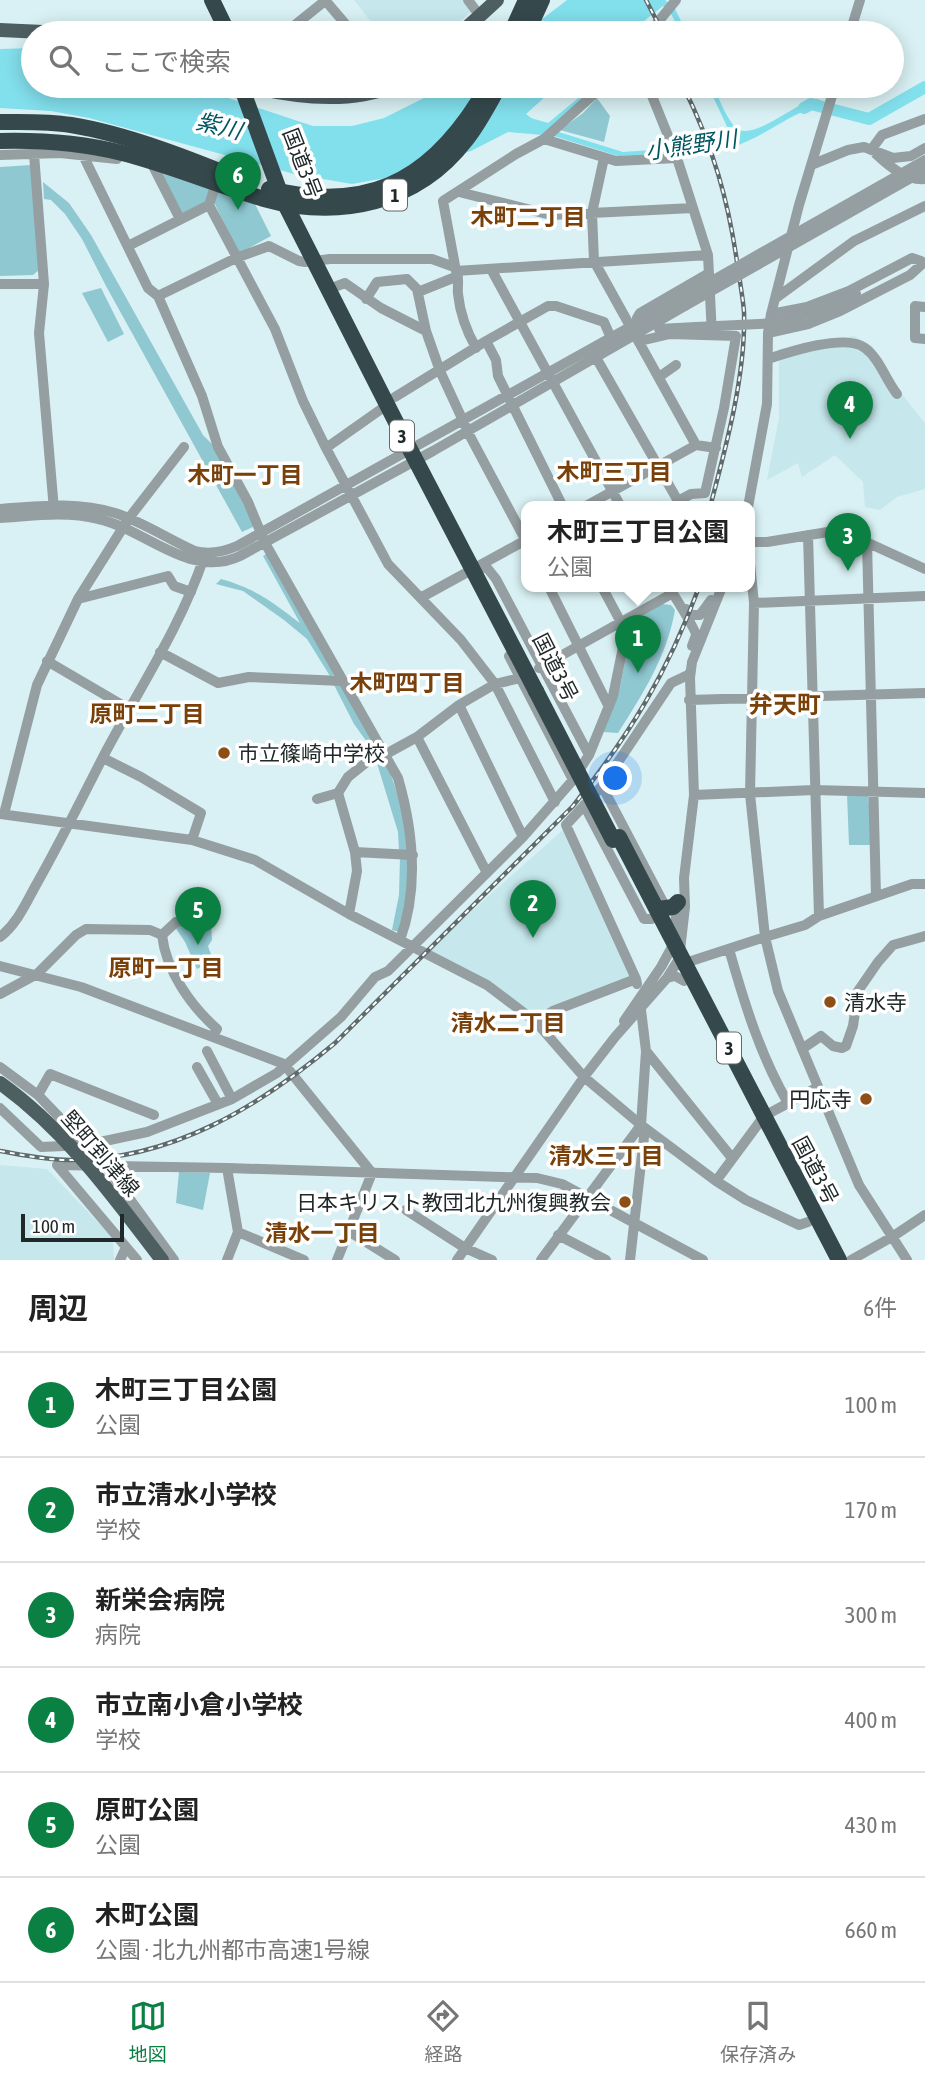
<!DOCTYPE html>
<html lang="ja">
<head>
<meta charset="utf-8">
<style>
  body { margin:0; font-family:"Asap Condensed","Noto Sans JP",sans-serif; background:#f6f6f6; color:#222 }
  .scale { position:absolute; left:21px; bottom:18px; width:103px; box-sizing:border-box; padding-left:7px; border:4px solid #20292a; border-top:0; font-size:19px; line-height:24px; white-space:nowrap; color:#20292a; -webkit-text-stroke:5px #fff; paint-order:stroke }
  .you { position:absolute; left:616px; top:779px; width:24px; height:24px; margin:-18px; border:5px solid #fff; border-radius:50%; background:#1a73e8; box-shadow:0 0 0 10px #1a73e833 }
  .badge { display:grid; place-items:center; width:46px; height:46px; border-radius:50%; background:#0b8043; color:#fff; font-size:23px; font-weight:700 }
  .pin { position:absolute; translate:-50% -58px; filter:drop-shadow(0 2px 4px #0008) }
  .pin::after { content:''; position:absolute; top:37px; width:24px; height:21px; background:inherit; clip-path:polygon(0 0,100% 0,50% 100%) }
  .popup { position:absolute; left:521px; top:501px; width:234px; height:91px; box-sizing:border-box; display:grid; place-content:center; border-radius:14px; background:#fff; filter:drop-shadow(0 2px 5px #0005); font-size:23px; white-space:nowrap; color:#767676 }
  .popup b { font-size:26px; color:#222 }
  .popup::after { content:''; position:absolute; left:50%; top:100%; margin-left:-14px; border:14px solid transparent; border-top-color:#fff }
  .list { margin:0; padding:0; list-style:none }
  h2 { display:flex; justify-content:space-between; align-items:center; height:91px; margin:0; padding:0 28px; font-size:30px }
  h2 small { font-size:23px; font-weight:400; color:#767676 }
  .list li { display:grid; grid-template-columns:46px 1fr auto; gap:21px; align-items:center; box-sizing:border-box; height:105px; padding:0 28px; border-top:2px solid #e0e0e0 }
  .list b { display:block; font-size:26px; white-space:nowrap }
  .list p { margin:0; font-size:23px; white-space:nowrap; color:#767676 }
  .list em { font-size:23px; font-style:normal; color:#767676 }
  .icon { flex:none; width:38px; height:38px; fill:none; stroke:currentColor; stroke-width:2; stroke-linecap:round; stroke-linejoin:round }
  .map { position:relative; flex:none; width:925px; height:1260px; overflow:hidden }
  .search { position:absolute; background:#fff; box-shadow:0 4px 18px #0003; left:21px; right:21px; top:21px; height:77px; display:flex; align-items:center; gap:18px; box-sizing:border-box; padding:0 24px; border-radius:38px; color:#767676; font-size:26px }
  .sheet { height:721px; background:#fff }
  nav { display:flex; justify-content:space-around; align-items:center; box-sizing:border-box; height:98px; border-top:2px solid #e0e0e0; background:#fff; font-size:19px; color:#767676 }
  nav a { display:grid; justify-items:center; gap:4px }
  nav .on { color:#0b8043 }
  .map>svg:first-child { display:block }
  .built { fill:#c6e7ec }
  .green { fill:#8fc8d1 }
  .water { fill:#82dfec }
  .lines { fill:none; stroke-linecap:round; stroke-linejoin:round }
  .river { stroke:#82dfec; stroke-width:12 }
  .minor { stroke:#959ea0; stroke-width:10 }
  .major { stroke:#4e5f62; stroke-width:14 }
  .highway { stroke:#35494c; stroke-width:16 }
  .rail-casing { stroke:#5e6b6d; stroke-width:4.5 }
  .rail { stroke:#fff; stroke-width:2; stroke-dasharray:5; stroke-linecap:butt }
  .minor-bridge { stroke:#959ea0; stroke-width:10 }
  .major-bridge { stroke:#4e5f62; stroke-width:14 }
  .highway-bridge { stroke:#35494c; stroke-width:16 }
  .poi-dot { fill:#8e4f16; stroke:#fff; stroke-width:2.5 }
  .labels { text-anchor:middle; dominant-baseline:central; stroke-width:7; stroke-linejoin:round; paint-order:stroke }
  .shield { fill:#fff; stroke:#63696a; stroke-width:2 }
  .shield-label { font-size:19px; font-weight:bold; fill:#20292a }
  .street-label { font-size:21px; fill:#20292a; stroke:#fff }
  .poi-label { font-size:21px; fill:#20292a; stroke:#fff; text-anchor:start }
  .water-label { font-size:23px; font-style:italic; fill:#005761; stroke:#fff }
  .neighbourhood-label { font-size:23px; font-weight:bold; fill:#794009; stroke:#fff }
  .quarter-label { font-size:24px; font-weight:bold; fill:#794009; stroke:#fff }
</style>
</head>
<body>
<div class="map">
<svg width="925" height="1260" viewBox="0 0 925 1260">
  <rect width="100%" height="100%" fill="#d9f1f4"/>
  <path class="built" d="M354 0H462L471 12 445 33H380Z
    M854 336 872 346 897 388 925 423V489L897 497 880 510 865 507 863 482 835 455 802 477 798 463 767 480 779 418V349Z
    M564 829 630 978 536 1017 429 949Z
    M0 1165 47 1169 113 1238 114 1260H0Z"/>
  <path class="green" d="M597 98 610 116 604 142 560 130 583 113Z
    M31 165 39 270 33 275 0 276V167Z
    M157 169 255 204 271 236 238 254 214 202 180 216Z
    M43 182 69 203 91 235 203 435 212 444 255 526 242 532 106 286 82 239 65 214 51 200 44 199Z
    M101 288 124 334 108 342 82 293Z
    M268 553 335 675 330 676 307 639 284 620 243 591 216 584 221 579C256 589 271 601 300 623L263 556Z
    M662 604 671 605 675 610C667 656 643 694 618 733L603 732 620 687 633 624 635 620Z
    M333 683H340L376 747 372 749 354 724Z
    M376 760 386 761 400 801 409 852 399 851 398 832Z
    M868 793 872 845H849L847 794Z
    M400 857 409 858 407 893 399 932 392 930 399 895Z
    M196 920 211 921 212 940 208 946 213 960 197 969 185 942 175 927 181 921Z
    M179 1172 210 1173 203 1210 176 1203Z"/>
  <path class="water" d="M567 0H665L674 7 687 33H681L670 12 663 6 629 33H524Z
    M33 48V86H192L313 126H352L384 118 448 86H557L526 114 531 118 548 123 593 86H597L549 129 623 152 694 147 722 139 737 140 730 133 708 86H713C719 98 725 115 734 126 751 146 797 99 819 99L817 106C788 115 762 138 732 147L729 144 705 151 618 156 554 136 508 132 471 151 385 178 352 184 294 174 89 118 51 111 0 108V49Z"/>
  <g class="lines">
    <path class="river" d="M804 108 811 104 869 119 925 87"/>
    <path class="minor" d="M325 0 353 33
      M468 0 480 16
      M285 33 326 0
      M649 33 676 0
      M850 33 860 0
      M603 86 544 139 516 154 443 201 456 271 708 255
      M648 86 677 158 708 255 712 335
      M544 139 616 161 677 158
      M77 143 148 288 158 296 202 396 218 447 248 502 265 543 398 778C413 830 419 888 400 940
      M871 150 882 135 925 119
      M34 154 44 284 39 333 54 510
      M876 154C889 166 906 181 925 179
      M0 155 60 153 117 159
      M604 158 592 213 594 261 696 445
      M156 159 154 168 180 219
      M811 165 848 150 864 147 893 158 911 156 925 148
      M459 192 551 215 693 208
      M209 205 218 177
      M128 246 209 205 275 329 303 401 326 448 388 564 461 640 495 684 555 802
      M491 269 621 507
      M456 271C460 279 457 285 458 294 460 313 467 332 476 348
      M0 284H44
      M337 286 345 283 381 308 426 331 440 371 471 438 526 541
      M418 292 458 276
      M158 296 236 258 269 246 299 261 305 262 330 259H432L454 267
      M776 298 854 241 925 206
      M366 299 377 282 407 279 417 289 426 331
      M830 307 856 294
      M925 307 915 306V338L925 339
      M637 318 640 313 709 273
      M659 329 696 327
      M768 333 808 324 840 311 910 275 921 265V261L912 258 849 291 807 307 771 314
      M486 341 496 360 498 376 563 507
      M594 354 678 501 691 494 705 493 724 408 736 336 670 334 640 341
      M768 359C789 352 846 333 865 348 879 358 886 380 897 394
      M659 377 676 365
      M395 397 486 341 548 306H556L604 322 611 338
      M326 448 387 405
      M584 507 696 445 716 448
      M748 507 767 404 768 333 771 314 799 205 835 86
      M0 509C38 506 78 501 115 513 143 522 168 539 195 551 210 555 223 552 237 546L680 299
      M0 518C32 516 66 511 98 519 146 529 190 580 240 556L433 451 685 306
      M808 535 819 916
      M750 542H767L840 530 925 569
      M867 543 876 896
      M480 566 488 569 496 579 589 755
      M549 587 609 707
      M602 587 624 628
      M669 587C673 594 696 630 696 635 696 636 692 645 692 646
      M422 597 526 540
      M78 599 168 576 174 586 191 592
      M754 603 925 596
      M686 609 691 615H700L711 600
      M160 652 218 683 249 677 342 681
      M509 656 573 780
      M47 661 129 709
      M539 668 673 593
      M689 700 925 693
      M459 705 523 837
      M417 737 487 873
      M386 754 417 737 459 705 495 684 525 677
      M103 758 141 777 201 813 192 840
      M602 786 663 902 658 909
      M338 793 355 852 357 871 349 914
      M694 795 814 790 925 793
      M317 799 338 793 348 777 383 749
      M584 805 644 919H652
      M0 814 192 840 255 860 349 914 487 985 536 1022 584 1077 641 1125 646 1051 641 1010
      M4 814 37 685 78 599 129 518 184 447
      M355 852 413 855
      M162 935C166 971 191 1006 217 1029L213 1036
      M162 935 176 922 187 920
      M0 937C17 924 26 903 36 885 60 843 81 800 103 757 137 692 181 627 204 557
      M729 949C744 1002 760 1055 788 1103
      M679 965 765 937 750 794 754 603 750 564
      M0 966 81 987 284 1064 372 1173 337 1260
      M667 978 675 976 684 981
      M636 979 566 825 602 786 671 683 690 674V672
      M0 994 37 974 76 935 86 929 150 930 162 935
      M624 1021 661 967 672 947 678 901
      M536 1022 553 1011 636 979 637 984
      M802 1049 821 1036 833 1046 842 1048 846 1046 853 1026 858 991 878 962 893 945 925 936
      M207 1051 232 1099
      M646 1051 732 1158
      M0 1067 38 1095 86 1145
      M197 1067 218 1104
      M38 1095 50 1074 154 1115
      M0 1108 41 1147 86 1145 147 1132 232 1099 277 1073 341 1017 375 977 388 971 523 837 573 780 589 755 613 696 629 618
      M641 1125 716 1181 746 1200 799 1225 808 1222
      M57 1165 227 1168 537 1178 562 1184 703 1260
      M57 1165 137 1260
      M105 1165 174 1260
      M227 1168 238 1232 227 1260
      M716 1181 764 1116 818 1087
      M406 1210 465 1248 492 1260
      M238 1232 304 1260
      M350 1232 395 1260
      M558 1235 606 1260
      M120 1260 126 1247
      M457 1260 584 1077 615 1037 667 978 679 959 685 907 684 878 694 795 690 678 692 662 722 587
      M541 1260 641 1125
      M630 1260 644 1137 641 1125
      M851 1260 892 1237 925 1215
      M907 1260 859 1185 778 991 765 937 805 925 819 916 912 884H925"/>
    <path class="major" d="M0 30 65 33
      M461 33 497 0
      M248 86C293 97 349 104 393 86"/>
    <path class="highway" d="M212 0 228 33
      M511 33 526 0
      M527 33 542 0
      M241 86 282 198 403 436 536 691
      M0 122C24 122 47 121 71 125 127 134 193 160 246 182
      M619 837 839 1260
      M658 909 673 907 678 902"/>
    <g class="rail-casing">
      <path id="rail" d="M646 0 663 33
        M683 86C713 146 729 202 738 269 740 283 743 298 744 312 746 374 726 447 710 507
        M0 1151C23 1155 46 1160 70 1160 172 1160 260 1106 335 1043L573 806C630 734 667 674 699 587"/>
    </g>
    <use href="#rail" class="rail"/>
    <path class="minor-bridge" d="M680 299 925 160
      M685 306 925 170
      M696 327 777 323 830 307"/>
    <path class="major-bridge" d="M0 1083C66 1130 113 1196 162 1260"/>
    <path class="highway-bridge" d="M0 141C41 140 82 143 122 153 170 165 216 185 264 199 339 220 417 204 466 140 479 124 489 104 499 86
      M269 189C364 212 426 184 478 102
      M536 691 613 840"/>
  </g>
  <g class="poi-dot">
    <circle cx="224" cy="753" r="7"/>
    <circle cx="830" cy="1002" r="7"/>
    <circle cx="866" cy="1099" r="7"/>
    <circle cx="625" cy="1202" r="7"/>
  </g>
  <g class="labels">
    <g class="shield">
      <rect x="383" y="179.5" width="24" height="31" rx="5"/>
      <rect x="390" y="420.5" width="24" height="31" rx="5"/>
      <rect x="717" y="1032.5" width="24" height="31" rx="5"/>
    </g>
    <g class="shield-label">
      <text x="395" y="195">1</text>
      <text x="402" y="436">3</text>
      <text x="729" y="1048">3</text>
    </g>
    <g class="street-label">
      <text transform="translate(303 163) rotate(69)">国道3号</text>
      <text transform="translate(556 667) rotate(63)">国道3号</text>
      <text transform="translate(101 1153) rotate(49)">堅町到津線</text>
      <text transform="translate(816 1170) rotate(62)">国道3号</text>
    </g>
    <g class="poi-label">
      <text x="238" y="753">市立篠崎中学校</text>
      <text x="844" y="1002">清水寺</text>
      <text x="852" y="1099" text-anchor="end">円応寺</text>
      <text x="611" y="1202" text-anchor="end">日本キリスト教団北九州復興教会</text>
    </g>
    <g class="water-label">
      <text transform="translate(219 126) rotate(14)">紫川</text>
      <text transform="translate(691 145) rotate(-8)">小熊野川</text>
    </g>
    <g class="neighbourhood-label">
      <text x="528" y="217">木町二丁目</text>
      <text x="614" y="472">木町三丁目</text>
      <text x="245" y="475">木町一丁目</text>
      <text x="407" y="683">木町四丁目</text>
      <text x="147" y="714">原町二丁目</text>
      <text x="166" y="968">原町一丁目</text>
      <text x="508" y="1023">清水二丁目</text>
      <text x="606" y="1156">清水三丁目</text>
      <text x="322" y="1233">清水一丁目</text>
    </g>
    <g class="quarter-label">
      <text x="785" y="704">弁天町</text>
    </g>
  </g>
</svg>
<div class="scale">100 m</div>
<div class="you"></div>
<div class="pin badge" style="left:638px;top:673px">1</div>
<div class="popup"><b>木町三丁目公園</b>公園</div>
<div class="pin badge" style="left:533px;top:938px">2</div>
<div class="pin badge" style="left:848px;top:571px">3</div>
<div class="pin badge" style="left:850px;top:439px">4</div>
<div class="pin badge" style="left:198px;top:945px">5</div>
<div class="pin badge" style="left:238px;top:210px">6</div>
<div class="search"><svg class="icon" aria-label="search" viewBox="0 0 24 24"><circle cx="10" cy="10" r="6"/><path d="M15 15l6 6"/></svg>ここで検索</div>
</div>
<section class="sheet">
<h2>周辺<small>6件</small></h2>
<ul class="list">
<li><span class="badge">1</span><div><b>木町三丁目公園</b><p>公園</p></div><em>100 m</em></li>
<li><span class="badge">2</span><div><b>市立清水小学校</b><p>学校</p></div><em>170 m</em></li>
<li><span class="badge">3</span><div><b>新栄会病院</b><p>病院</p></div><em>300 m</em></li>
<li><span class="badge">4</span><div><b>市立南小倉小学校</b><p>学校</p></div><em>400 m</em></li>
<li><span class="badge">5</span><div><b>原町公園</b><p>公園</p></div><em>430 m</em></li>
<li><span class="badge">6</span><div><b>木町公園</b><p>公園 · 北九州都市高速1号線</p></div><em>660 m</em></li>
</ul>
</section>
<nav>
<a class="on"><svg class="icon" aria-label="map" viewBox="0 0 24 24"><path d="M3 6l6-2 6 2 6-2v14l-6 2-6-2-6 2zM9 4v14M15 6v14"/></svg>地図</a>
<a><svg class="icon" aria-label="directions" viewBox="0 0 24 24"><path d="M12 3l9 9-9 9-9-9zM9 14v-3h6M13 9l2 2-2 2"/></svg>経路</a>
<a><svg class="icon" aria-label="saved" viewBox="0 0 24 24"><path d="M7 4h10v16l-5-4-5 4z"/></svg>保存済み</a>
</nav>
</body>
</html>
